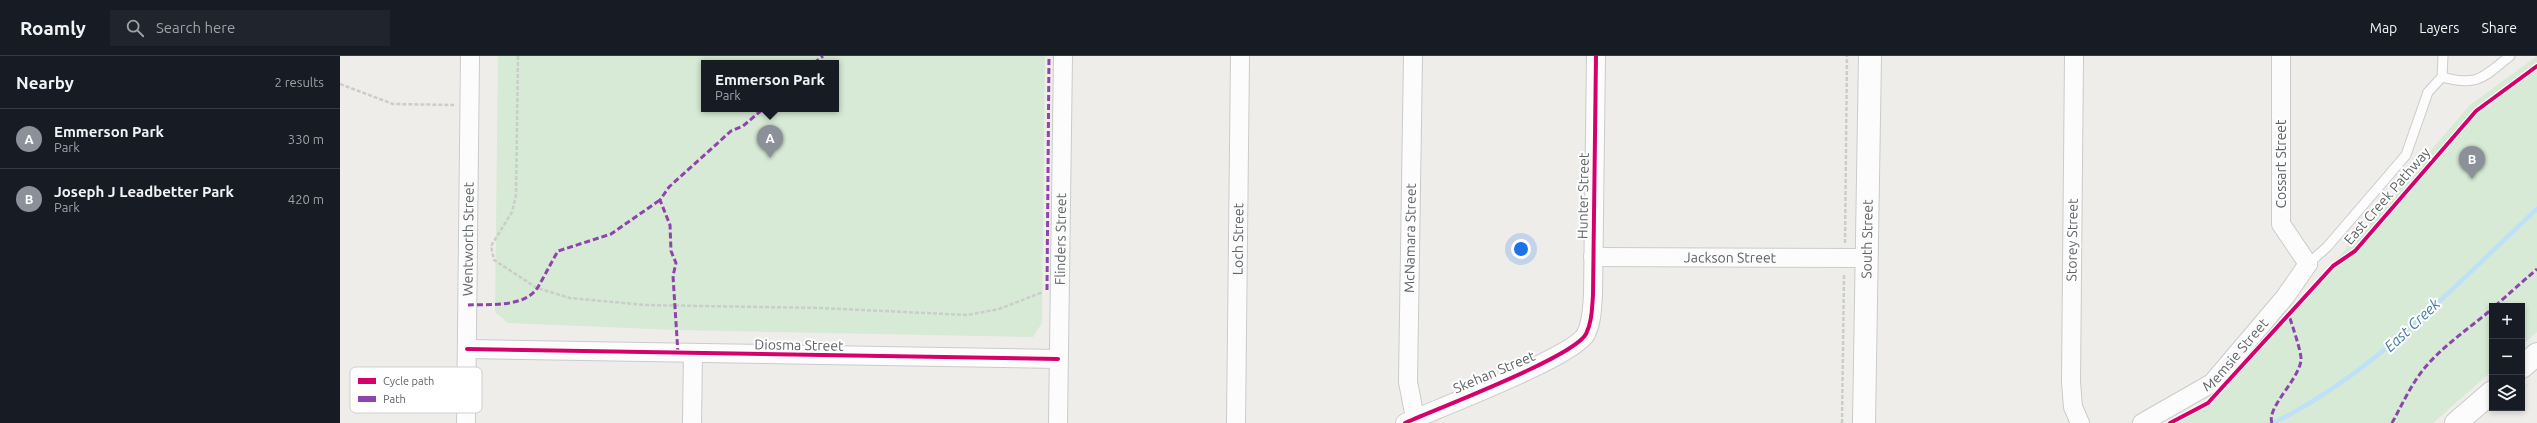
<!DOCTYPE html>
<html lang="en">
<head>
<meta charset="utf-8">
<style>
  body { margin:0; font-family:Ubuntu,sans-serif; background:#20242c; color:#f1f3f6 }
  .controls { position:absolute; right:12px; bottom:12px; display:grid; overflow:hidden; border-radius:0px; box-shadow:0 2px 6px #0003 }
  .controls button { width:36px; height:36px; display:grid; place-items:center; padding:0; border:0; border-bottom:1px solid #363941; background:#171b24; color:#f1f3f6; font:20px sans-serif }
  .you { position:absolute; left:1181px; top:193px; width:14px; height:14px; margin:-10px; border:3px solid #fff; border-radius:50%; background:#1a73e8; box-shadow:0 0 0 6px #1a73e833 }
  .badge { display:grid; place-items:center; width:26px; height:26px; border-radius:50%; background:#8c9099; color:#fff; font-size:13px; font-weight:700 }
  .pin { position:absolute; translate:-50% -33px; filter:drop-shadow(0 1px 2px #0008) }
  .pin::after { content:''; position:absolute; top:21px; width:14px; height:12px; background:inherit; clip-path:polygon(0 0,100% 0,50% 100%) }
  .popup { position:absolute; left:361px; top:4px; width:138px; height:52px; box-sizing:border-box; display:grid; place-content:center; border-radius:0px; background:#171b24; filter:drop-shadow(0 1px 3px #0005); font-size:13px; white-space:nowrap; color:#9ea1a6 }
  .popup b { font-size:15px; color:#f1f3f6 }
  .popup::after { content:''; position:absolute; left:50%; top:100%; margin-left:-8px; border:8px solid transparent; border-top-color:#171b24 }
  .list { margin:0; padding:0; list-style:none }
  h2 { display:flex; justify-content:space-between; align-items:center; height:52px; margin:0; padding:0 16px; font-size:17px }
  h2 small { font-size:13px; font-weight:400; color:#9ea1a6 }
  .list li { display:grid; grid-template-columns:26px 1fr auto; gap:12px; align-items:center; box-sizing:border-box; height:60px; padding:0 16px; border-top:1px solid #363941 }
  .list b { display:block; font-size:15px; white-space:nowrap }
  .list p { margin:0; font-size:13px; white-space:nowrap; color:#9ea1a6 }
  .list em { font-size:13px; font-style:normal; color:#9ea1a6 }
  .icon { flex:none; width:22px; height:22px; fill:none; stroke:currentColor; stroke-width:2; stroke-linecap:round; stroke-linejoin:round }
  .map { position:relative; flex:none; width:2197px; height:367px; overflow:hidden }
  header { display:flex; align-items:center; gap:24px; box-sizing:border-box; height:56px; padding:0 20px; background:#171b24; border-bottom:1px solid #363941 }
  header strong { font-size:19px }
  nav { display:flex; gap:22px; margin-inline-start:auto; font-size:14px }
  .search { width:280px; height:36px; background:#20242c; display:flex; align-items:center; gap:10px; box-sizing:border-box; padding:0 14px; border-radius:0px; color:#9ea1a6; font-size:15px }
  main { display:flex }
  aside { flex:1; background:#171b24 }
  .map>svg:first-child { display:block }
  .green { fill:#d7ead5; fill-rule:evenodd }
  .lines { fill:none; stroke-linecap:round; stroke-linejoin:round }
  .stream { stroke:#bee1f8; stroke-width:4.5 }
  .service-casing { stroke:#cacccb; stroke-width:11 }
  .minor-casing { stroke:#cacccb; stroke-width:20 }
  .tertiary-casing { stroke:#cacccb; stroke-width:24 }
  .secondary-casing { stroke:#cacbca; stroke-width:24 }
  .path { stroke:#cacecb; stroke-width:2.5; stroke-dasharray:4 2; stroke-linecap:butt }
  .service { stroke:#fcfcfc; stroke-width:9 }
  .minor { stroke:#fcfcfc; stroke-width:18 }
  .tertiary { stroke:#fcfcfc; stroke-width:22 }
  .secondary { stroke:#fcfcfc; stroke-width:22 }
  .quiet { stroke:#8e44ad; stroke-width:3; stroke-dasharray:6 3; stroke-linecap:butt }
  .cycleway-casing { stroke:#fff; stroke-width:6 }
  .cycleway { stroke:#d6006c; stroke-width:4 }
  .labels { text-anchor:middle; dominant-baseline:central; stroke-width:4; stroke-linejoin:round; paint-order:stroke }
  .street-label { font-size:14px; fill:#5e6367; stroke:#fff }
  .water-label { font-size:15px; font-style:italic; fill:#4178a9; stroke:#fff }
  .key { fill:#fff; stroke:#cfd0d1; stroke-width:1 }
  .key-label { font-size:11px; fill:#5e6367 }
</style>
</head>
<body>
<header>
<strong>Roamly</strong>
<div class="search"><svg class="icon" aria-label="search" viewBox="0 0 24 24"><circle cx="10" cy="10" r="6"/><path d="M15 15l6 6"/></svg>Search here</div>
<nav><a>Map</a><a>Layers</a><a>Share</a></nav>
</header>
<main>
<aside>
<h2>Nearby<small>2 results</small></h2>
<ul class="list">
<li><span class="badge">A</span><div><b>Emmerson Park</b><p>Park</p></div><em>330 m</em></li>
<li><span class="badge">B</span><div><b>Joseph J Leadbetter Park</b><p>Park</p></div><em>420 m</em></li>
</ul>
</aside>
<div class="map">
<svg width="2197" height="367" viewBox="0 0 2197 367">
  <rect width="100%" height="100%" fill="#eeede9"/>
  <path class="green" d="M158 0H705L702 267 693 281 336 274 168 267 155 256ZM364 7H496V53H364Z
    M2197 0V276L2182 289V250H2152V315L2093 367H1834L1872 348 2130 49Z"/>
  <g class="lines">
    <path class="stream" d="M1933 367C2035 317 2114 230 2197 153"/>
    <g class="service-casing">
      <path id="service" d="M2102 21C2139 31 2143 21 2170 0
        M1968 208 1987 191 2066 99 2088 36 2102 21 2103 0"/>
    </g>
    <g class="minor-casing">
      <g id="minor">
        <path d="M1073 0 1068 326 1075 362"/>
        <path d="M1734 0 1731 326 1733 351 1740 367"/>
        <path id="s1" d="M1253 201 1528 202"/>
        <path d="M127 293 718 303"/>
        <path id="s2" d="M126 367 130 0"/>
        <path d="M352 367 353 298"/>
        <path id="s3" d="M718 367 723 0"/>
        <path id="s4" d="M896 367 900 0"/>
        <path d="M1065 367C1096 353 1234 301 1246 278 1252 266 1252 252 1253 239L1256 0"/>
        <path id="s5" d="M1802 367 1872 327 1945 241 1968 208 1941 168V0"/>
      </g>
    </g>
    <g class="tertiary-casing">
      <g id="tertiary">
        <path id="s6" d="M1524 367 1530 0"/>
      </g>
    </g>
    <g class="secondary-casing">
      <path id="secondary" d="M2182 311 2197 298
        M2116 367 2152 336"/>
    </g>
    <path class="path" d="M178 0 176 139 172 156 151 190 154 204 197 232 230 242 305 249 481 252 627 259 659 253 703 236
      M0 28 53 48 114 49
      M1505 187 1507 0
      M2182 333 2187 329
      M1502 367 1504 218"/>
    <use href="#service" class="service"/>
    <use href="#minor" class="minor"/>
    <use href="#tertiary" class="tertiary"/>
    <use href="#secondary" class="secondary"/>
    <path class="quiet" d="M474 7 483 0
      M707 234 709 0
      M128 249C149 248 185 252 198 231 205 219 211 207 218 195L271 178 320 144
      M2155 250 2197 213
      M338 298 333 220 336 207 331 195 330 169 320 144 329 131 391 75 403 70 423 53
      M1932 367C1926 352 1959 324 1961 304 1962 297 1951 266 1948 256
      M2052 367C2063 347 2073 324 2089 307 2108 286 2131 271 2152 253"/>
    <g class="cycleway-casing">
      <path id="cycleway" d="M127 293 718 303
        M1065 367C1096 353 1234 301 1246 278 1252 266 1252 252 1253 239L1256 0
        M1830 367 1868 347 1993 210 2015 195 2136 55 2197 10"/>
    </g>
    <use href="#cycleway" class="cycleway"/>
  </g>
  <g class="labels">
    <g class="street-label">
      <text transform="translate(1941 108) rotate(-90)">Cossart Street</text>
      <text transform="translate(1243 140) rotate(-89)">Hunter Street</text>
      <text transform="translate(2047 140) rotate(-49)">East Creek Pathway</text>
      <text transform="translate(1070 182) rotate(-89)">McNamara Street</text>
      <text stroke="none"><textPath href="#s3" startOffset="184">Flinders Street</textPath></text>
      <text stroke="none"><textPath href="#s2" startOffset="184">Wentworth Street</textPath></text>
      <text stroke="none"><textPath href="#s4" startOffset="184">Loch Street</textPath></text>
      <text stroke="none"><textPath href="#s6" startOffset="184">South Street</textPath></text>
      <text transform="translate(1732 184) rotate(-89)">Storey Street</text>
      <text stroke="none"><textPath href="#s1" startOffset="137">Jackson Street</textPath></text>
      <text transform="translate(459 289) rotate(1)">Diosma Street</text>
      <text stroke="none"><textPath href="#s5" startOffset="117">Memsie Street</textPath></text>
      <text transform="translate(1154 316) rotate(-23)">Skehan Street</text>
    </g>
    <g class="water-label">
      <text transform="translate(2072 269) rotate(-43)">East Creek</text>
    </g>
  </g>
  <rect x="10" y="311" width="132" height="46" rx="6" class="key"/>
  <rect x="18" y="322" width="18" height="6" fill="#d6006c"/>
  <rect x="18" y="340" width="18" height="6" fill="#8e44ad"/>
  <g class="key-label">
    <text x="43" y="329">Cycle path</text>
    <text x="43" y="347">Path</text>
  </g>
</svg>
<div class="controls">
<button>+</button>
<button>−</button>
<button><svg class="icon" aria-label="layers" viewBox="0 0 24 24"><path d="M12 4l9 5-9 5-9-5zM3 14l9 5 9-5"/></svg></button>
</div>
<div class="you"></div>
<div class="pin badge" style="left:430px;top:102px">A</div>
<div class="popup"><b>Emmerson Park</b>Park</div>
<div class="pin badge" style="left:2132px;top:123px">B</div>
</div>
</main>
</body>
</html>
